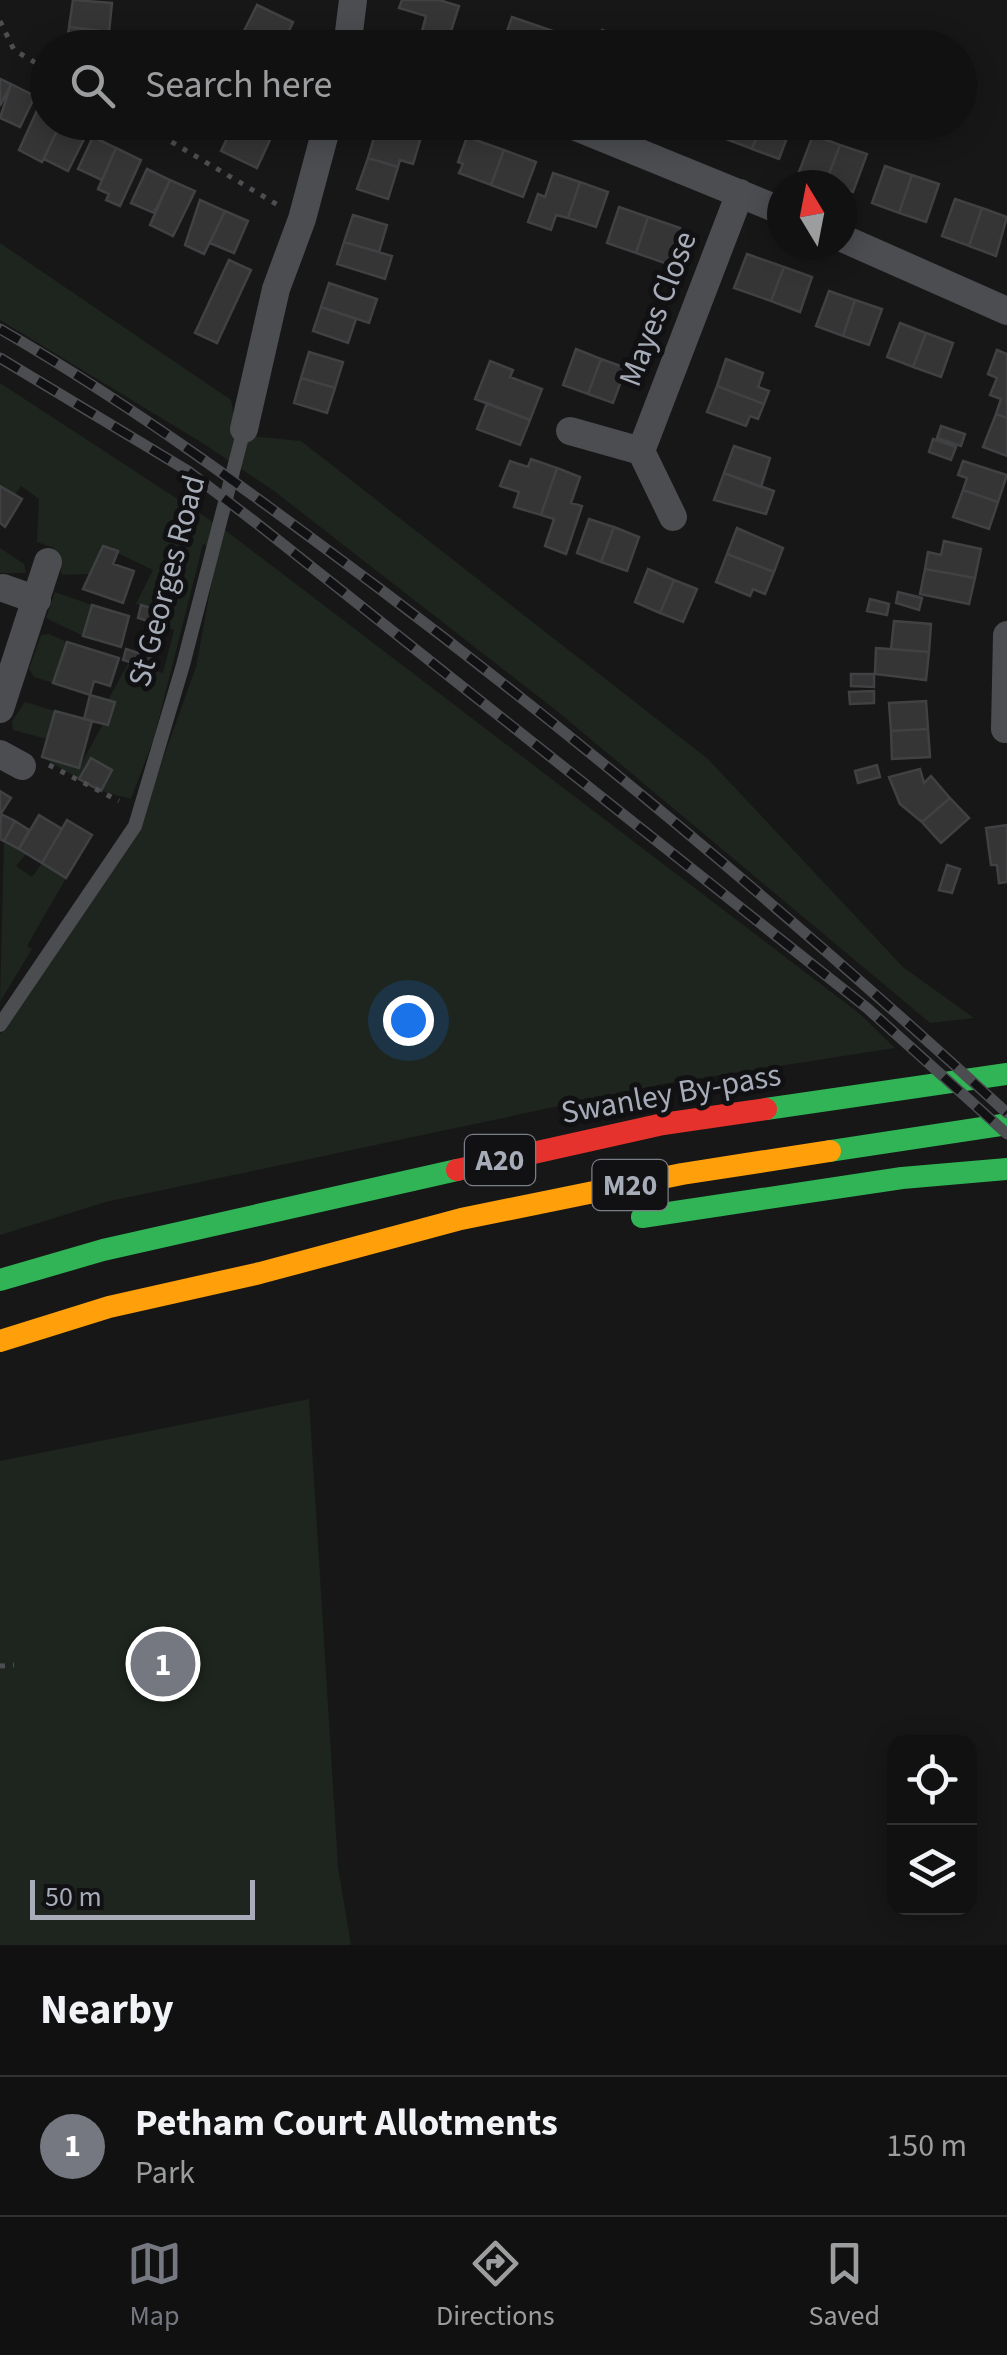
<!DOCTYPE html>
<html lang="en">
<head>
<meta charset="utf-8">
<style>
  body { margin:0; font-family:"Source Sans 3",sans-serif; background:#1a1a1a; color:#f1f3f6 }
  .controls { position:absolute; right:30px; bottom:30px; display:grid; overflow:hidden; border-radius:20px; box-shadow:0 5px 25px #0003 }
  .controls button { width:90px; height:90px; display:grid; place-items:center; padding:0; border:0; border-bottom:2px solid #303131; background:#111; color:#f1f3f6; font:50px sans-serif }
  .compass { position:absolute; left:767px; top:170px; width:90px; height:90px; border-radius:50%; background:#111; box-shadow:0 5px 25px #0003; rotate:350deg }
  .scale { position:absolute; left:30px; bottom:25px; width:225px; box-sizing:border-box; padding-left:10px; border:5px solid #a7acb9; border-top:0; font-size:28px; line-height:35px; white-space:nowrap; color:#a7acb9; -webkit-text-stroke:8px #111113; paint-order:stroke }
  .you { position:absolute; left:408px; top:1020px; width:35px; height:35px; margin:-25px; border:8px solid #fff; border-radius:50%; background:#1a73e8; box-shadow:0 0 0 15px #1a73e833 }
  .badge { display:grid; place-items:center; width:65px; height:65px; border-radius:50%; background:#757880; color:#fff; font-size:32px; font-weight:700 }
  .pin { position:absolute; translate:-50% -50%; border:5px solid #fff; box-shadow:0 2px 10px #0006 }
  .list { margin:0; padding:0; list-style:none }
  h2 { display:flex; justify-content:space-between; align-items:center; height:130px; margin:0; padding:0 40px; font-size:42px }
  h2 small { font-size:32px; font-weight:400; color:#9c9d9f }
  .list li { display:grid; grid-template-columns:65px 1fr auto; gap:30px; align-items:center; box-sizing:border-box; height:140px; padding:0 40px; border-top:2px solid #303131 }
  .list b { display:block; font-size:38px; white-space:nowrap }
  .list p { margin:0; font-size:32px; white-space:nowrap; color:#9c9d9f }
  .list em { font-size:32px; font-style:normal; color:#9c9d9f }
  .icon { flex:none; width:55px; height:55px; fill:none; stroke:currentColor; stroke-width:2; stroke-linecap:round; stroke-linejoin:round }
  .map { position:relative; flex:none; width:1007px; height:1945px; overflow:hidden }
  .search { position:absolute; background:#111; box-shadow:0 5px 25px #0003; left:30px; right:30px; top:30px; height:110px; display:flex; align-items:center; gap:25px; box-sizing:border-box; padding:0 35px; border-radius:55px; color:#9c9d9f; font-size:38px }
  .sheet { height:270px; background:#111 }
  nav { display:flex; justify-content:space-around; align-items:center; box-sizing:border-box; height:140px; border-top:2px solid #303131; background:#111; font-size:28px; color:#9c9d9f }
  nav a { display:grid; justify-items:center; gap:5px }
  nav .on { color:#757880 }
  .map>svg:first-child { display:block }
  .green { fill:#1d251e }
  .building { fill:#353536; stroke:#404143; stroke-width:2.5 }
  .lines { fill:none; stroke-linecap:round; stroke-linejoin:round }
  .path { stroke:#4d4e52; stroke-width:5; stroke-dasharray:5 8; stroke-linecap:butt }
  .lane { stroke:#4b4d50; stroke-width:14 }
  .street { stroke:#4b4d50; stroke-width:28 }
  .fast { stroke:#30b455; stroke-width:22 }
  .slow { stroke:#ff9f0a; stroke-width:22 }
  .jam { stroke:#e5322d; stroke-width:22 }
  .rail-casing { stroke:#4b4d50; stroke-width:11 }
  .rail { stroke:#111113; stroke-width:8; stroke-dasharray:22; stroke-linecap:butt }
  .labels { text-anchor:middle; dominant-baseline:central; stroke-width:10; stroke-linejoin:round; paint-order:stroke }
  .shield { fill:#111113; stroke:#7a7e87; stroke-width:2.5 }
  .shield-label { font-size:30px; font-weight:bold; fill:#a7acb9 }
  .street-label { font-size:32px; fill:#a7acb9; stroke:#111113 }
</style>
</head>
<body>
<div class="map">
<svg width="1007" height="1945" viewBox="0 0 1007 1945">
  <rect width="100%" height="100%" fill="#171717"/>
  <path class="green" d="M0 243 231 400 237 435 301 441 708 759 903 967 974 1018 930 1023 557 711 274 491 204 444 0 320Z
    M0 383 225 530 860 1014 895 1048 663 1084 106 1202 0 1235V1034L138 828 196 667 217 553 203 544 154 738 131 799 101 791 112 770 92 758 79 779 42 757 79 768 103 724 109 725 115 702 108 700 129 662 163 673 174 630 157 624 160 611 136 604 153 570 103 546 89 574 62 575 54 548 37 542 39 499 21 486 15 495 0 486Z
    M0 548 24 564 26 573H0Z
    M55 592 92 605 83 636 46 618Z
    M49 634 67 642 53 683 34 677 29 669 41 635Z
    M25 702 55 711 47 739 13 730 12 721Z
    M4 841 26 854 16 866 32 877 42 863 66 878 27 946 32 949 0 1002Z
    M309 1399 338 1867 351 1945H0V1461Z"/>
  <path class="building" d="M73 0 112 3 109 32 69 27Z
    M402 0H439L459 6 446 47 420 39 426 16 399 8Z
    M257 5 293 22 281 48 244 31Z
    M512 17 550 30 544 48H501Z
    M69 27 109 32 107 48H66Z
    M550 30 576 39 574 48H544Z
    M602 30 629 39 626 48H596Z
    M244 31 279 48H236Z
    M0 79 11 84 0 106Z
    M11 84 35 96 20 127 0 118Z
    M40 104 48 108V122H61L42 162 19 150Z
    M61 122 89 129 68 171 44 159Z
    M235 122H260L275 129 257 168 221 151Z
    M762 122H793L779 159 752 149Z
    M762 122 752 149 726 139 731 122Z
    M378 124 421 137 413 164 400 160 398 167 368 158Z
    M813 135 840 145 826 182 799 172Z
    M93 137 116 148 102 180 78 169Z
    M467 137 504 150 491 185 459 173 463 164 458 162Z
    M840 145 867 154 853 192 826 182Z
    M116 148 141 160 120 206 106 200 109 194 98 189Z
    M504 150 536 162 523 197 491 185Z
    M368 158 398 167 388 199 357 189Z
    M885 166 912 175 899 213 872 203Z
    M147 169 170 180 154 213 131 203Z
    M553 173 580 182 568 218 556 215 551 230 528 222 538 194 545 197Z
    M912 175 939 184 926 222 899 213Z
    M170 180 195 191 173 236 150 225Z
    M580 182 608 192 596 227 568 218Z
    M955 199 982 208 969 246 942 236Z
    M200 200 225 211 204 254 185 245Z
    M619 207 648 217 636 253 607 243Z
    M982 208 1007 217 996 256 969 246Z
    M225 211 248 221 234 253 210 243Z
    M353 215 387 225 379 252 344 242Z
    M648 217 680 228 675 244 683 247 676 267 636 253Z
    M344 242 392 256 385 279 337 264Z
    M747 254 784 267 771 301 734 288Z
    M229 260 251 270 217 343 195 333Z
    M784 267 812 277 800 312 771 301Z
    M329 283 377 299 369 323 321 307Z
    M829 291 855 300 843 336 816 326Z
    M855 300 882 309 869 345 843 336Z
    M321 307 356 319 348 343 313 331Z
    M900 323 926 333 913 367 887 357Z
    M926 333 953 343 941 377 913 367Z
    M576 349 601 359 588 394 563 385Z
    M997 350 1007 354V418L996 414 1001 399 990 395 997 378 988 374Z
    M309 352 343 362 335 388 301 378Z
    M601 359 626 368 613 403 588 394Z
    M726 359 763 373 758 387 769 391 764 404 717 386Z
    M490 361 513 370 510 377 542 389 530 420 475 399Z
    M301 378 335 388 327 413 294 403Z
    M717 386 764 404 758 419 750 416 746 426 707 412Z
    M487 403 530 420 520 445 477 429Z
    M996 414 1007 418V456L983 447Z
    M941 426 965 434 961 446 937 438Z
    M933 439 956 447 951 460 929 452Z
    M734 446 770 458 761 487 724 473Z
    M531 459 557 468 541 515 514 507 519 492 500 486 510 461 528 467Z
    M963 461 1007 475 998 502 963 490 967 478 958 475Z
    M557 468 580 477 571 503 582 506 566 554 545 546 554 519 541 515Z
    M724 473 774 491 766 514 714 500Z
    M0 486 22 499 5 527 0 523Z
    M963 490 998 502 989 529 953 517Z
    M589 519 614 527 601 562 577 553Z
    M614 527 639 537 627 571 601 562Z
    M737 528 783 548 774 572 727 554Z
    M944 541 981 549 975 578 925 569 928 552 941 555Z
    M103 546 118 551 113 564 134 571 123 603 83 589Z
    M727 554 774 572 765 594 753 589 750 596 716 582Z
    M648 569 674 580 660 613 635 602Z
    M925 569 975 578 969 604 920 594Z
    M674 580 697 589 683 622 660 613Z
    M898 592 922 598 919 610 896 603Z
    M870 599 889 604 887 615 867 611Z
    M92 605 129 616 121 647 83 636Z
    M141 605 161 611 157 624 138 618Z
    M894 621 931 624 929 652 891 649Z
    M67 642 119 658 110 686 94 681 90 695 53 683Z
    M876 648 929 652 926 680 875 674Z
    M126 649 151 657 148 668 123 660Z
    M851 674H874V687L851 686Z
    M874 691V703L850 704 849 692Z
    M90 695 115 702 108 725 84 719Z
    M926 701 928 729 891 731 889 703Z
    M55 711 92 721 79 768 42 757Z
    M928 729 930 757 892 759 891 731Z
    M91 758 112 770 101 791 79 779Z
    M877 765 880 777 858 783 855 771Z
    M920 769 924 783 931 776 950 798 922 822 900 804 889 777Z
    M0 791 11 798 0 815Z
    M950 798 969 818 941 843 922 822Z
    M1 814 15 821 4 841 0 839Z
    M39 815 62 829 42 863 19 849Z
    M67 820 92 835 66 878 42 863Z
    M15 821 29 830 19 849 4 841Z
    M1007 825V882L999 883 997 865H991L986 828Z
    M947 865 960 869 952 893 939 890Z"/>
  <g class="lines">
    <path class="path" d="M0 21 14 50 48 70
      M138 122 278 205
      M49 765 119 801
      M0 1666 14 1665"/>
    <path class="lane" d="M0 1025 135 826 183 665 244 429"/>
    <path class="street" d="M347 48 353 0
      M564 122 782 211
      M842 238 1007 311
      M244 429 276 289 302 219 328 122
      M570 431 641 451 673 517
      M641 451 740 193
      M3 588 37 600
      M0 709 48 562
      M1005 729 1007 635
      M0 754 22 766"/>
    <path class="fast" d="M766 1109 1007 1074
      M830 1151 1007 1124
      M642 1217 902 1178 1007 1169
      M0 1280 103 1250 457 1170"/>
    <path class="slow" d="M0 1341 109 1307 260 1273 461 1219 682 1174 830 1151"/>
    <path class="jam" d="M457 1170 663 1124 766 1109"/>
    <g class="rail-casing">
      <path id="rail" d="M0 329C137 408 254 495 380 589 598 753 806 929 1007 1113
        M0 358 188 471 255 522 867 1008 1007 1134"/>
    </g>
    <use href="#rail" class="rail"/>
  </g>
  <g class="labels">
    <g class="shield">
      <rect x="465" y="1135" width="70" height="50" rx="8"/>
      <rect x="592.5" y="1160" width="75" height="50" rx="8"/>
    </g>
    <g class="shield-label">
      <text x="500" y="1160">A20</text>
      <text x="630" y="1185">M20</text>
    </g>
    <g class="street-label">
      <text transform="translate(658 309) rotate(-69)">Mayes Close</text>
      <text transform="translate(167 581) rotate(-75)">St Georges Road</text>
      <text transform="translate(671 1094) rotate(-10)">Swanley By-pass</text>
    </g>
  </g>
</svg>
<div class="controls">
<button><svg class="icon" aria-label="locate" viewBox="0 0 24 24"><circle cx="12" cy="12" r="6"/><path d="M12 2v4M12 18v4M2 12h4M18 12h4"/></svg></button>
<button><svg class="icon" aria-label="layers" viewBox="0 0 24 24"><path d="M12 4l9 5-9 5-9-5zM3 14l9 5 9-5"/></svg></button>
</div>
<svg class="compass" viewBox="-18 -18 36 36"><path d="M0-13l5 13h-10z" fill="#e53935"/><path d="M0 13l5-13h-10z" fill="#9c9d9f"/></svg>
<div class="scale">50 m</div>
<div class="you"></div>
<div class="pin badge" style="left:163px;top:1664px">1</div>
<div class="search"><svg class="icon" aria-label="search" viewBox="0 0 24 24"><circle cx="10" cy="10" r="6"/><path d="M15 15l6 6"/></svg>Search here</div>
</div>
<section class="sheet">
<h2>Nearby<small></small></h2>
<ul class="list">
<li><span class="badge">1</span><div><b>Petham Court Allotments</b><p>Park</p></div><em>150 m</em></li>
</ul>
</section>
<nav>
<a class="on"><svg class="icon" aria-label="map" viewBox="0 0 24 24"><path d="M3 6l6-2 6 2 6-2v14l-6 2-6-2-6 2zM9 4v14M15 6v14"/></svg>Map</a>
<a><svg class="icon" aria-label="directions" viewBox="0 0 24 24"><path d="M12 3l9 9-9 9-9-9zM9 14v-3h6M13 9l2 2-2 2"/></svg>Directions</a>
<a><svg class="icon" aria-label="saved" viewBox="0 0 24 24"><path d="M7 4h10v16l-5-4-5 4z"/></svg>Saved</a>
</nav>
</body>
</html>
